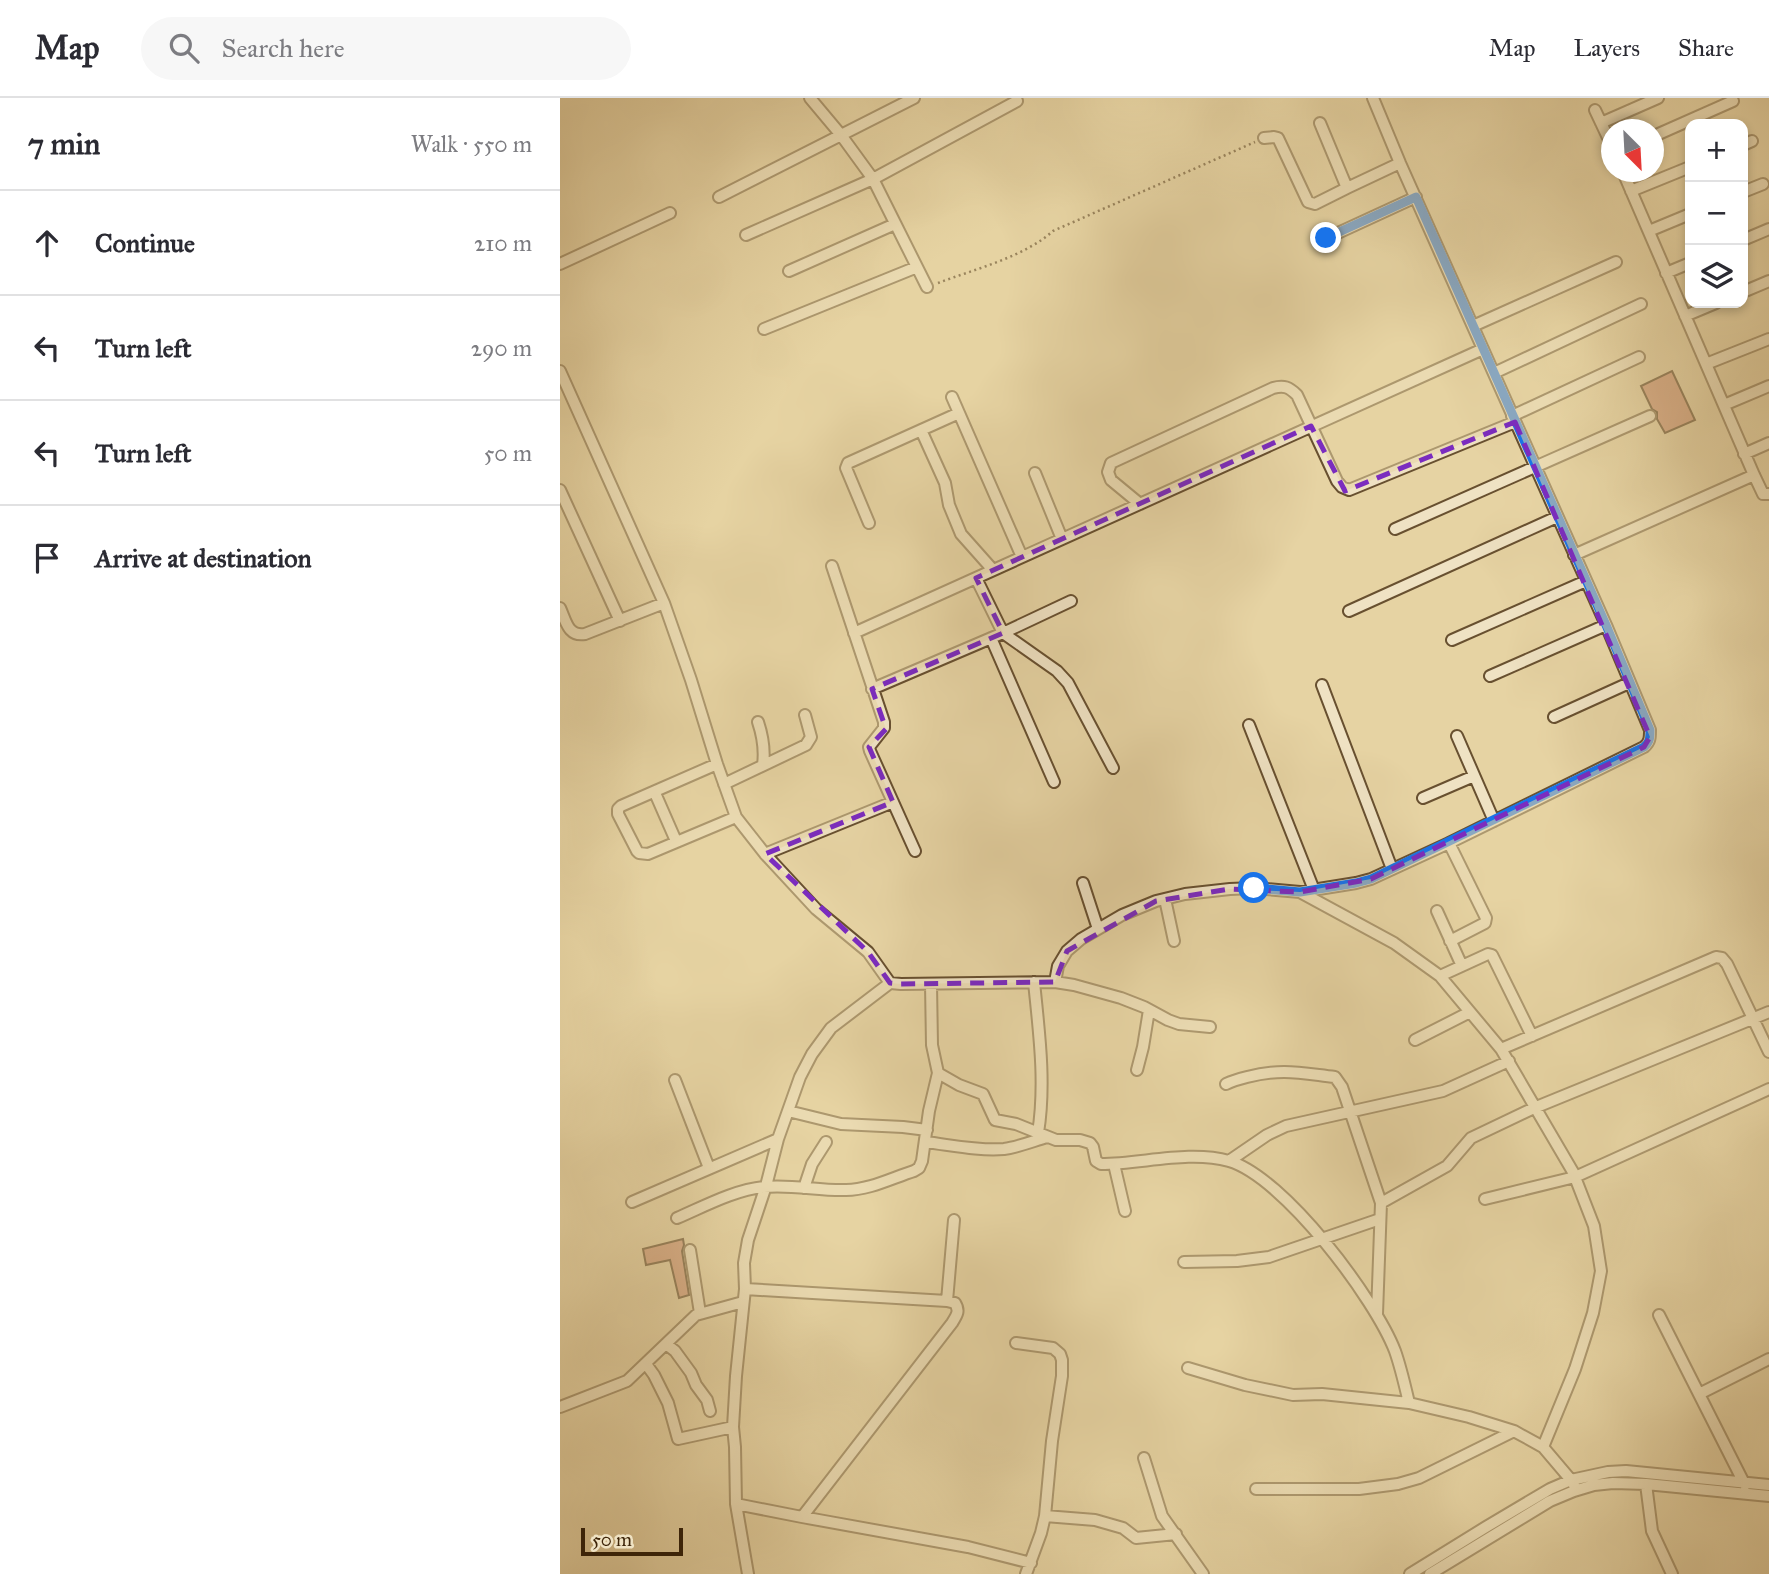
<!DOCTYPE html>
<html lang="en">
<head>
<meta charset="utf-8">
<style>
  body { margin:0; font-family:"IM FELL Great Primer",serif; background:#f7f7f7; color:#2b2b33 }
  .controls { position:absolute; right:21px; top:21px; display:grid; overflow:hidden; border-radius:14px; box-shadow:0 4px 10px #0003 }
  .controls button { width:63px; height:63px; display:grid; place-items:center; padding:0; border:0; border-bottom:2px solid #e1e1e2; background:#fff; color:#2b2b33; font:35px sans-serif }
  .compass { position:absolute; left:1041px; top:21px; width:63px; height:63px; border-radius:50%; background:#fff; box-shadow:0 4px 10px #0003; rotate:156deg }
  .scale { position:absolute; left:21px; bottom:18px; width:102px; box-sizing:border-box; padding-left:7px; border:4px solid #3e2509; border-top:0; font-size:19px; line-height:24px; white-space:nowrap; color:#3e2509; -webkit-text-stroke:5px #efe2c3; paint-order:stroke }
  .stop { position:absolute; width:21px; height:21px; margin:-16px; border:5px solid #1a73e8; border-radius:50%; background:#fff }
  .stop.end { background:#1a73e8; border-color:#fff; box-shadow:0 2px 7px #0008 }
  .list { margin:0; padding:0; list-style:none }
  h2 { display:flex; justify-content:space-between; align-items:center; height:91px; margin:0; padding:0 28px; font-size:30px }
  h2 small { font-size:23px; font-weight:400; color:#7c7c81 }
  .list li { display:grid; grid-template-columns:46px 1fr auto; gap:21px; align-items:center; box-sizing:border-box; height:105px; padding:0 28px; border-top:2px solid #e1e1e2 }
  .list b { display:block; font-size:26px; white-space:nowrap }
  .list em { font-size:23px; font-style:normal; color:#7c7c81 }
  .icon { flex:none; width:38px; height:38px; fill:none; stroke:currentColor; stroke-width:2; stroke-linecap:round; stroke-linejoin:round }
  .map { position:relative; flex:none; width:1209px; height:1476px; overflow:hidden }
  header { display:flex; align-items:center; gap:42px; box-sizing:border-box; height:98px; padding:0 35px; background:#fff; border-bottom:2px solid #e1e1e2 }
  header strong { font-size:33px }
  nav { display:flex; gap:38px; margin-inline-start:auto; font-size:24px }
  .search { width:490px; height:63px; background:#f7f7f7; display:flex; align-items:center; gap:18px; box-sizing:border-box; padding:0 24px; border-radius:38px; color:#7c7c81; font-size:26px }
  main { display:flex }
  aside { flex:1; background:#fff }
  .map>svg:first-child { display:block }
  .building { fill:#cd876b; stroke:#3e2509; stroke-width:2 }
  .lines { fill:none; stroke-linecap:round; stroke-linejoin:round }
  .street-casing { stroke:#685030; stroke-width:14 }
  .path { stroke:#3e2509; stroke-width:2.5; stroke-dasharray:2 3.5; stroke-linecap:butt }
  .street { stroke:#efe2c3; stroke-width:10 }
  .route { stroke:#1a73e8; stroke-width:9 }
  .marked { fill:none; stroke:#7b2cbf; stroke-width:5; stroke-dasharray:14 9; stroke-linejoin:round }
</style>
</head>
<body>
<header>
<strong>Map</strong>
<div class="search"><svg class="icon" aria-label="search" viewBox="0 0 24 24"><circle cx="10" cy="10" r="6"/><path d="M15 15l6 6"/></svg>Search here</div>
<nav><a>Map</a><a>Layers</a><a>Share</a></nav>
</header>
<main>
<aside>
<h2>7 min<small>Walk · 550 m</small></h2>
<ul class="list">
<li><svg class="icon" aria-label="ahead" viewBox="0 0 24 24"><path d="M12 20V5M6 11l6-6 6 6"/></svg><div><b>Continue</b></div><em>210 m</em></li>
<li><svg class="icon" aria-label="left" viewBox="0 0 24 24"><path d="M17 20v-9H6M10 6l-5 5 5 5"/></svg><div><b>Turn left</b></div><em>290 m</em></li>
<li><svg class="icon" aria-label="left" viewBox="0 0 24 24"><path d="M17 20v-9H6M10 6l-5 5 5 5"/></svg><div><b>Turn left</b></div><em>50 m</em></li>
<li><svg class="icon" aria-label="arrive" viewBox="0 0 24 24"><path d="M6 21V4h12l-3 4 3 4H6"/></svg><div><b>Arrive at destination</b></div></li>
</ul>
</aside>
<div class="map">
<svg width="1209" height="1476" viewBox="0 0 1209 1476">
  <rect width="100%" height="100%" fill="#e6d3a3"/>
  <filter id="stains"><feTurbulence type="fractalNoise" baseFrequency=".00286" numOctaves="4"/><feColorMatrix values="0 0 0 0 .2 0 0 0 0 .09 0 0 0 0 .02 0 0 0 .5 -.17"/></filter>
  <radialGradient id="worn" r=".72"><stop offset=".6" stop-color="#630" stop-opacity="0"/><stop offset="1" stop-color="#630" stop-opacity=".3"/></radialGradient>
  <path class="building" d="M1112 273 1135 322 1105 335 1097 321V314L1092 311 1081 288Z
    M123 1141 124 1147 122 1153 129 1197 119 1200 110 1162 86 1167 83 1151Z"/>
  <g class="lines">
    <g class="street-casing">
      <path id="street" d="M250 0 281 37 313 81 367 189
        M1035 12 1052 48
        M760 25 787 90 840 65
        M1041 25 1098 0
        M1094 38 1173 3
        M704 40 714 39 718 40 748 104 755 106 787 90
        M1183 47 1192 43
        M1063 74 1194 377 1203 396H1209
        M1071 93 1130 69
        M1183 94 1203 86
        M159 99 354 0
        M1089 133 1130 116
        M186 137 313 81 457 3
        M767 140 856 99
        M1183 142 1209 131
        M0 166 110 115
        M229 173 335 126
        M1106 175 1130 165
        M1183 194 1209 183
        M1125 218 1156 205
        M913 228 1056 164
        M204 231 357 169
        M1146 266 1209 241
        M0 273 104 505 131 582 157 666 176 719 205 756 256 811 308 854 330 885 341 886 495 884 514 887 561 900 584 909 608 922 619 926 650 929
        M934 275 1081 206
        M392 299 462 459
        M1164 307 1209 288
        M952 318 1079 259
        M361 332 385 385 389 407 401 436 433 472
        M1184 356 1209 345
        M475 375 502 441
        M0 392 60 523
        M580 406 551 382 548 374 551 365 713 290C724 287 729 289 737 297L777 383 782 389 789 392 955 324
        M309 425 286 370 288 365 399 315
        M835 431 1090 318
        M1014 457 1194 377
        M272 468 324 624V630L309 649 310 653 355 753
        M416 480 443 535 497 573 508 585 553 670
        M0 510C6 523 8 539 25 536L104 505
        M789 513 997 419
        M294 535 923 251
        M431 540 494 684
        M892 542 1026 483
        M930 578 1046 527
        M762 587 832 771
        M312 591 443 535 511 503
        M994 619 1069 585
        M198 624C203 639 205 652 203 667
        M689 627 754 792
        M897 638 934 723
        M157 666 61 708 58 711V716L77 753 79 755 88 756 176 719
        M164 686 246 647 251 639 245 617
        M95 695 116 743
        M863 700 914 678
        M889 745 926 820 925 825 890 843
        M205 756 333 704
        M523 785 538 831
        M740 794 796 785 811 781 889 745 1084 649C1090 644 1090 640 1090 632L1046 527 840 65 813 0
        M605 801 614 843
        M877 813 902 868
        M880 878 928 856 932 857 972 938
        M474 884C479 934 486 985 478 1035
        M495 884 498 868 507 853 521 841 562 817 596 803 625 796 670 791 694 790 740 794 834 845 880 878 941 951 1013 1074 1034 1128 1041 1173 1033 1215 1015 1271 983 1349 1011 1382 1017 1392
        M371 886 372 947 378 975 399 987 423 996 435 1022 456 1026 496 1042H520L530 1045 533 1049 536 1063 541 1066C582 1066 629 1052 669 1063 724 1079 815 1201 835 1253 841 1270 845 1288 849 1305
        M855 942 910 914
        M941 951 1156 859 1162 860 1167 866 1209 954
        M577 972 583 949 589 912
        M115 982 149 1070
        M666 986C672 983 679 981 687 979 722 970 740 975 775 979L782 989 821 1105 817 1216
        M228 1013 281 1026 343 1029 367 1032
        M365 1044C391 1047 418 1053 444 1051 459 1049 473 1043 487 1039
        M669 1063 707 1037 726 1028 883 993 949 963
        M554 1066 565 1113
        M244 1090 252 1066 266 1044
        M925 1101 1015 1079 1209 991
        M72 1104 218 1041
        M821 1105 887 1068 911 1040 974 1010 1209 914
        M117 1120C145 1108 174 1092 204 1089 230 1086 260 1093 286 1092 309 1092 332 1080 354 1073L359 1070 362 1063 369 1013 378 975
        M130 1152 140 1215
        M624 1164 677 1163 709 1159 820 1121
        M185 1191 387 1203 395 1205C400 1213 397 1217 392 1225L242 1419
        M387 1203 394 1122
        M1099 1217 1185 1387
        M456 1245 493 1250 500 1256 502 1262V1278L492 1343 485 1418 481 1435 466 1476
        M106 1246 115 1253 131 1275 136 1287 147 1302 150 1313
        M86 1266 94 1277 108 1305 118 1341 173 1329
        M628 1270 685 1287 733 1297 762 1296 849 1305 909 1319 954 1333 983 1349
        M1139 1296 1209 1261
        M0 1309 67 1283 136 1217 183 1204
        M584 1360 602 1418 643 1476
        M1086 1386 1092 1433 1112 1476
        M696 1391H799L838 1386 859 1380 954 1333
        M176 1406 242 1419 408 1449 471 1465
        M485 1418 535 1422 563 1430 576 1440 616 1436
        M188 1476 176 1406 175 1349 173 1329 176 1278 185 1191 184 1165 188 1142 206 1088 218 1041 240 979 252 956 271 930 330 885
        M850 1476 926 1429 990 1391 1011 1382 1048 1374 1066 1373 1209 1387
        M870 1476 990 1403 1014 1393 1034 1387 1053 1385 1086 1386 1209 1398"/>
    </g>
    <path class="path" d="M378 185C415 171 464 159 493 133L695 44"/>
    <use href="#street" class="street"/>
  </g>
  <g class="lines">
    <path class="route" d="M694 790 740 794 796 785 811 781 1084 649C1090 644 1090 640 1090 632L1046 527 856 99 766 140"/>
  </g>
  <path d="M0 0H1209V1476H0ZM955 324 1090 639 1084 649 811 781 740 794 670 791 596 803 507 853 495 884 341 886 330 885 308 854 205 756 333 704 309 649 326 631 312 591 443 535 416 480 751 328 785 393Z" fill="#e6d3a3" fill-opacity=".55" fill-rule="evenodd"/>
  <path class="marked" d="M955 324 1090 639 1084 649 811 781 740 794 670 791 596 803 507 853 495 884 341 886 330 885 308 854 205 756 333 704 309 649 326 631 312 591 443 535 416 480 751 328 785 393Z"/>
  <rect width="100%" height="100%" filter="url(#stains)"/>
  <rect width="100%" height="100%" fill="url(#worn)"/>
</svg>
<div class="controls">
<button>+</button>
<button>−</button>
<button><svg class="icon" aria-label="layers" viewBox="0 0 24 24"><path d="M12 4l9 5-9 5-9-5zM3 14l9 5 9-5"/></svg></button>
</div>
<svg class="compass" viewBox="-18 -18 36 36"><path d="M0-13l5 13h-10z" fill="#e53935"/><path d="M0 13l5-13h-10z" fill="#7c7c81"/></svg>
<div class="scale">50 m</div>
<div class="stop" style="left:694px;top:790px"></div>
<div class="stop end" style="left:766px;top:140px"></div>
</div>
</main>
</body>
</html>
